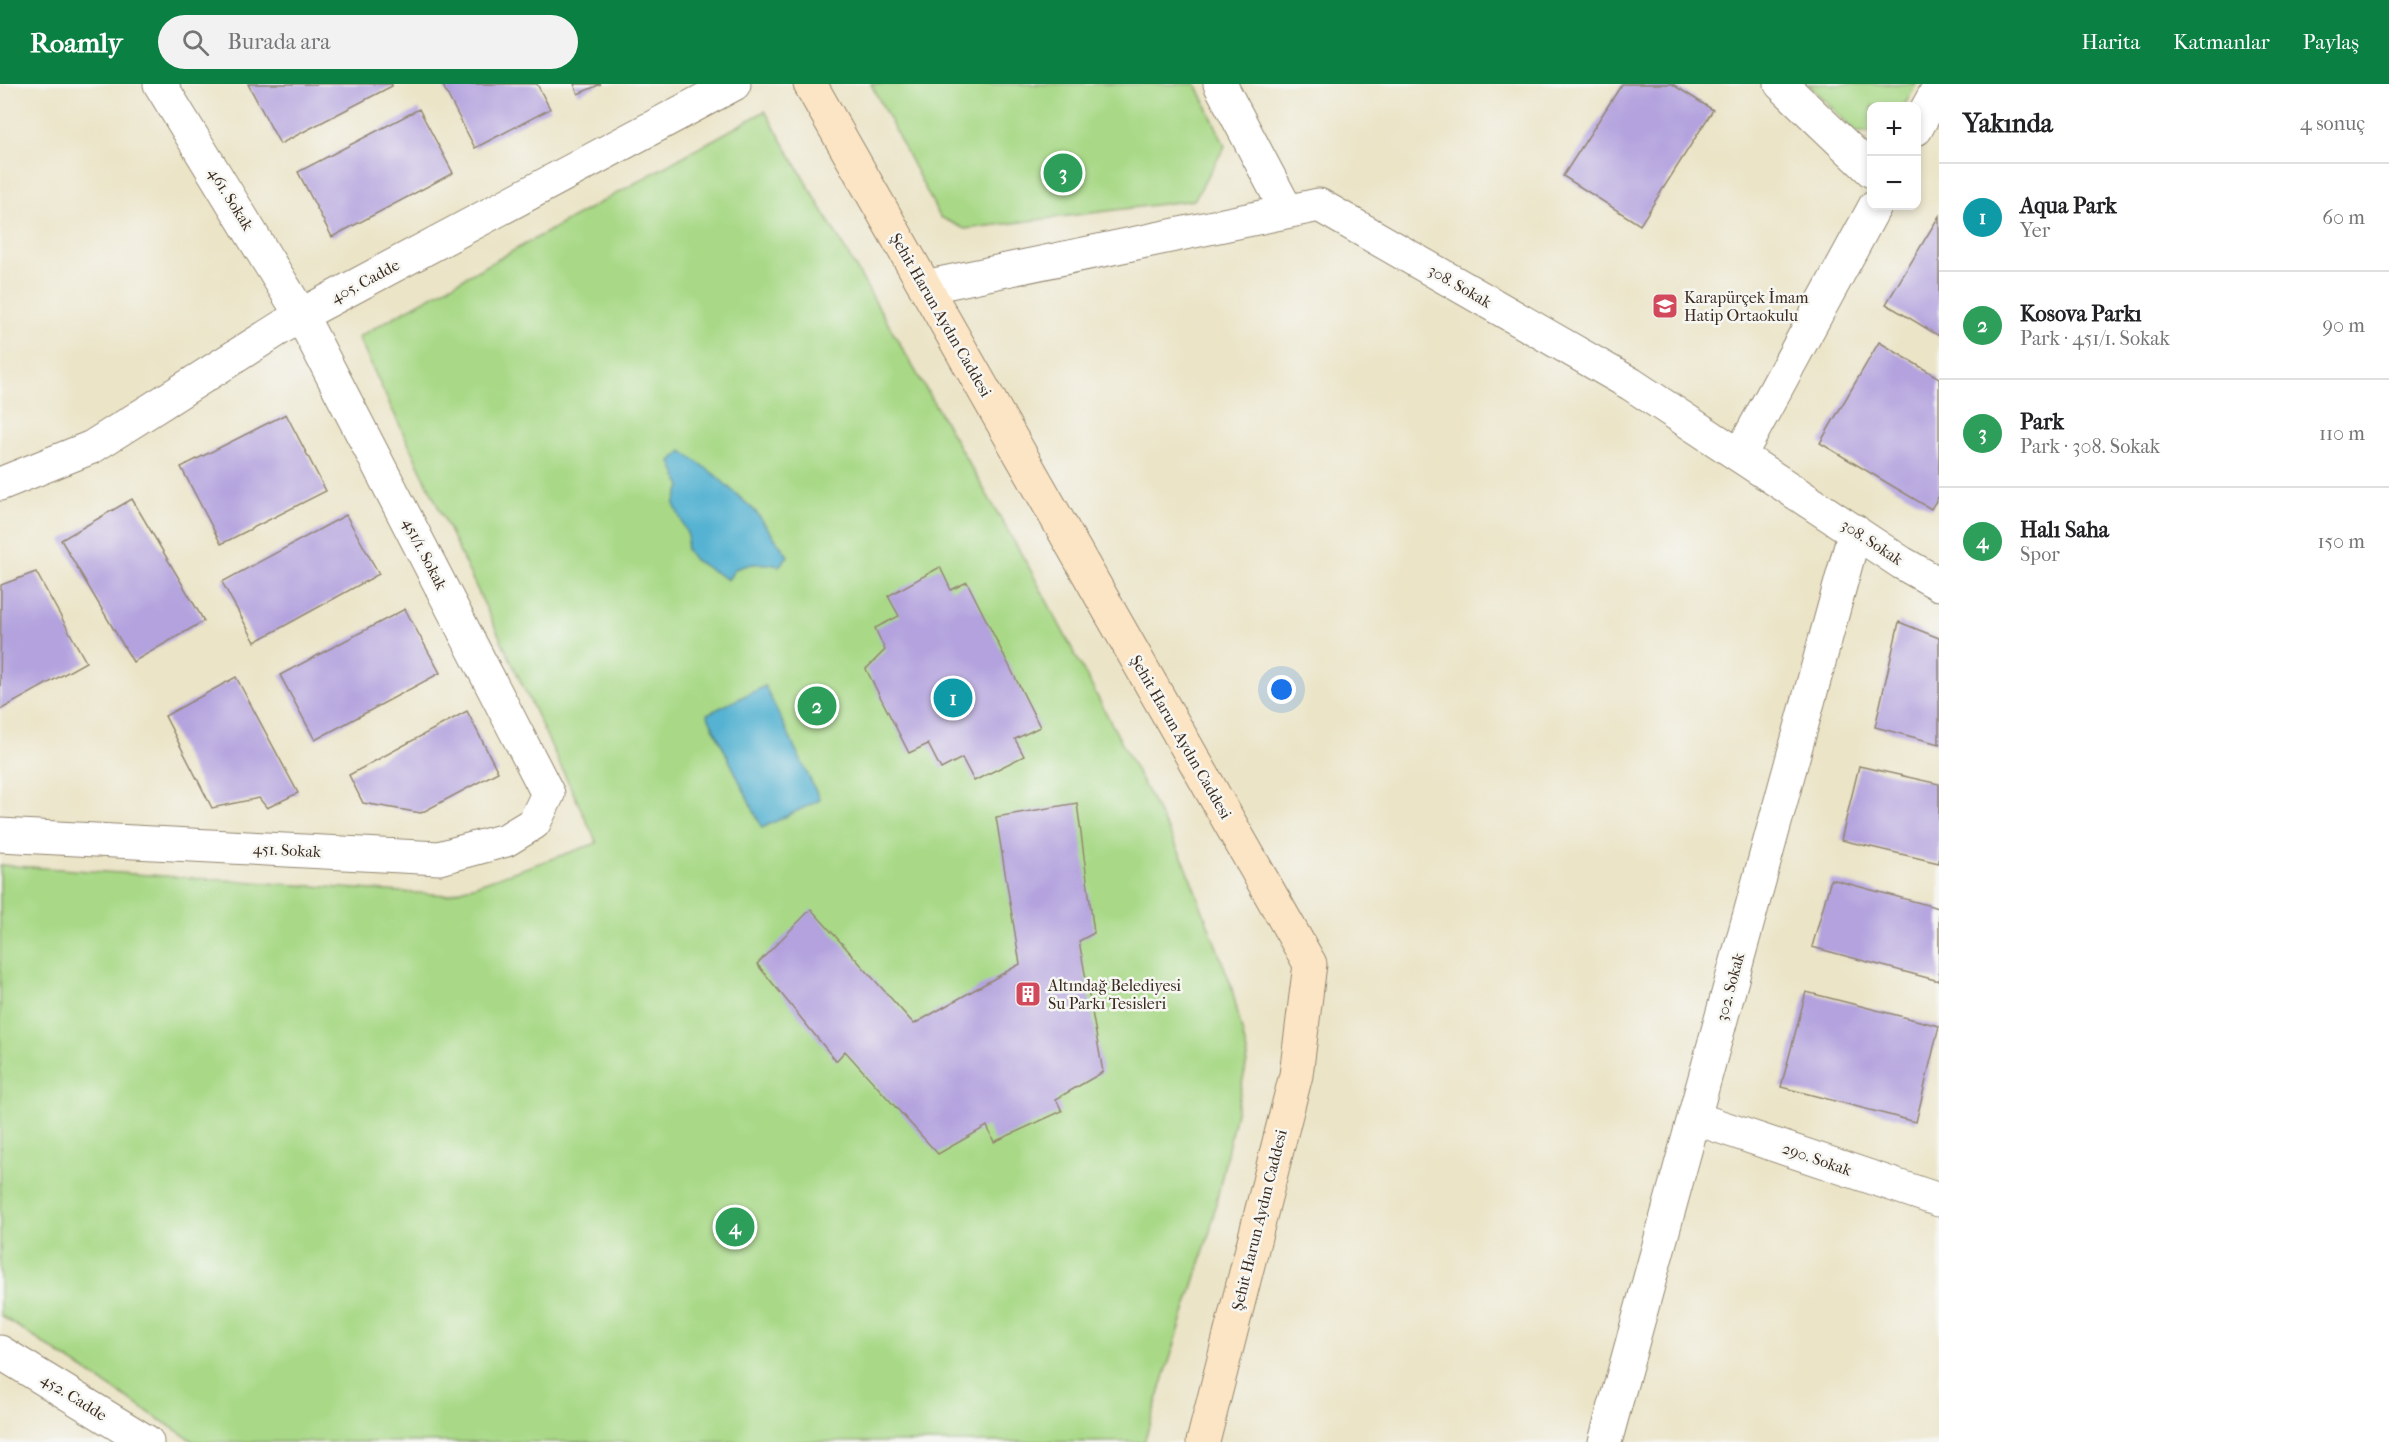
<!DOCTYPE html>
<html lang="tr">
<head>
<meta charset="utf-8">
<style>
  body { margin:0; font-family:"IM FELL French Canon",serif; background:#f2f2f2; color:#202124 }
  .controls { position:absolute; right:18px; top:18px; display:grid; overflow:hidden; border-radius:12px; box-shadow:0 3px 9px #0003 }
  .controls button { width:54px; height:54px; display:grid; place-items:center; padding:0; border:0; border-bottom:2px solid #e0e0e0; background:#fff; color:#202124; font:30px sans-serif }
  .you { position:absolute; left:1282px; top:606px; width:21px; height:21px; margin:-15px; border:4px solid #fff; border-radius:50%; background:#1a73e8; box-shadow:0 0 0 9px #1a73e833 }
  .badge { display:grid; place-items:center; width:39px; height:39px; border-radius:50%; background:#0b8043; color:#fff; font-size:20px; font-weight:700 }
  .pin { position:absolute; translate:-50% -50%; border:3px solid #fff; box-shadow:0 2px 6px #0006 }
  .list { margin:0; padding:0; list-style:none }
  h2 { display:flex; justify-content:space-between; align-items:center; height:78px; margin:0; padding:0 24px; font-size:26px }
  h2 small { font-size:20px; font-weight:400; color:#757577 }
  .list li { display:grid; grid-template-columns:39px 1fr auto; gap:18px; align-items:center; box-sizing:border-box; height:108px; padding:0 24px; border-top:2px solid #e0e0e0 }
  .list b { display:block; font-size:22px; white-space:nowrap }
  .list p { margin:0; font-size:20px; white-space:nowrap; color:#757577 }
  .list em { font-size:20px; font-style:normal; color:#757577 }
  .icon { flex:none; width:33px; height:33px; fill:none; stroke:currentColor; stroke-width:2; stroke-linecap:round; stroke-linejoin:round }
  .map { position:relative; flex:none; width:1939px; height:1358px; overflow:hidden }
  header { display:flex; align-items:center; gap:36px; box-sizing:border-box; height:84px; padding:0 30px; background:#0b8043; color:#fff }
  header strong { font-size:28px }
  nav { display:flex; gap:33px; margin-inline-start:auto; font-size:21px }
  .search { width:420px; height:54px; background:#f2f2f2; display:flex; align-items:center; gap:15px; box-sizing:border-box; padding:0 21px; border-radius:33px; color:#757577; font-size:22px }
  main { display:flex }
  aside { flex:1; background:#fff }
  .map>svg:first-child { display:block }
  .green { fill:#a9d987; stroke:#728252; stroke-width:1.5 }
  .water { fill:#54b2d2; stroke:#486e78; stroke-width:1.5 }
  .building { fill:#b3a2de }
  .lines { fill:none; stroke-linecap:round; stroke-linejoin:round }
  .minor-casing { stroke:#938772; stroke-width:35 }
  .tertiary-casing { stroke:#938772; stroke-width:35 }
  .secondary-casing { stroke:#938772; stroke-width:35 }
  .minor { stroke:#fff; stroke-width:33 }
  .tertiary { stroke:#fff; stroke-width:33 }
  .secondary { stroke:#fce5c4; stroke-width:33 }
  .labels { text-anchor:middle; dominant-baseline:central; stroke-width:5; stroke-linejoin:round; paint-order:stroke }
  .street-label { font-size:16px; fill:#3b2a1e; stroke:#f6f6f2 }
  .poi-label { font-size:16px; fill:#3b2a1e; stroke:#f6f6f2; text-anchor:start }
</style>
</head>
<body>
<header>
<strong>Roamly</strong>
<div class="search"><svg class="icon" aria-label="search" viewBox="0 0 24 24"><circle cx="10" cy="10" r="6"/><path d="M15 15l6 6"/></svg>Burada ara</div>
<nav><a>Harita</a><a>Katmanlar</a><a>Paylaş</a></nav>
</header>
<main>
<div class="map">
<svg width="1939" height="1358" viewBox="0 0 1939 1358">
  <rect width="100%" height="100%" fill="#f6f6f2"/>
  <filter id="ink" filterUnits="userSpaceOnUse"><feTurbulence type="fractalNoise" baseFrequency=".0167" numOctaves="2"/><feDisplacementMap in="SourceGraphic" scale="12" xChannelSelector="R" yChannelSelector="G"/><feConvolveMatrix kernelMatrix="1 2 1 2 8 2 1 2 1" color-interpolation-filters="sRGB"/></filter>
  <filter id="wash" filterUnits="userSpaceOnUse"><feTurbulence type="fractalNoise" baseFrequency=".008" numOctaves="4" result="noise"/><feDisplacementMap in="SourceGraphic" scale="24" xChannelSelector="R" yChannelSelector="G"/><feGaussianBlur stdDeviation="1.35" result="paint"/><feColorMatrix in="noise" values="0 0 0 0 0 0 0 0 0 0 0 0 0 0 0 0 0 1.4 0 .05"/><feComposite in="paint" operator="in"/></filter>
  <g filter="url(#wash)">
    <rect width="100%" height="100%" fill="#ebe4c7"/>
    <path class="green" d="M871 0H1196L1225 62 1194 116 965 145 940 133Z
      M1808 0H1916L1904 22H1872L1871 48H1856Z
      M765 27 1030 485 1184 777 1231 901 1248 973 1210 1147 1144 1358H194L0 1231V781L447 811 597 759 358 253Z"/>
    <path class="water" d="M682 367 714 390 755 427 788 472 779 482C762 478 751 479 735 485L728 496 694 476 686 465 688 452 674 420 681 403 671 377Z
      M765 602 820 716 762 744 707 630Z"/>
    <g id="blocks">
      <path class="building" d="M248 0H392V2L280 60Z
        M442 0H537L550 25 475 64Z
        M574 0H601L578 10Z
        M1622 0H1672L1713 26 1640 141 1563 92Z
        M419 25 453 89 332 153 298 88Z
        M1939 132V252L1886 220Z
        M1879 258 1939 294V412L1931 425 1820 359Z
        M286 330 326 407 221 460 181 383Z
        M132 415 204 537 133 578 61 456Z
        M346 431 379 490 255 558 222 498Z
        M940 483 951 506 967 498 1040 643 1015 655 1024 672 974 697 962 674 941 685 928 660 909 669 866 585 885 566 875 544 899 532 888 512Z
        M36 488 86 578 0 626 1 501Z
        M405 525 440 589 315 656 280 591Z
        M1899 538 1939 554V660L1875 643Z
        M236 593 298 709 267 724 259 714 212 724 165 632Z
        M467 627 498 688 421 729 363 719 349 691Z
        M1859 682 1939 700V779L1841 756Z
        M1077 719 1094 849 1079 857 1103 988 1056 1015 1062 1027 994 1058 987 1042 938 1070 845 967 836 977 757 880 811 825 914 940 1020 880 996 733Z
        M1831 795 1939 824V897L1812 863Z
        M1806 908 1939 942 1916 1038 1781 1003Z"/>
    </g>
  </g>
  <g filter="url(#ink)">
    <use href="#blocks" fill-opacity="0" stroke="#938772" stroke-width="1.5"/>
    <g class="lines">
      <g class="minor-casing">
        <path id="minor" d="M1220 0 1287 127
          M1781 0 1872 87
          M1916 45 1939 3
          M925 203 1319 121 1631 300 1902 479 1939 500
          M1740 371 1875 122
          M0 751 439 774 506 756 534 739 548 710 301 231 160 0
          M1694 1034 1939 1116
          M0 1268 147 1358
          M1605 1358 1855 447"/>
      </g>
      <g class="tertiary-casing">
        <path id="tertiary" d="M0 400 92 363 301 231 734 0"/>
      </g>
      <g class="secondary-casing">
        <path id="secondary" d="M810 0 1310 880 1296 991 1203 1358"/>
      </g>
      <use href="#minor" class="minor"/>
      <use href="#tertiary" class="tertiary"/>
      <use href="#secondary" class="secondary"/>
    </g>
  </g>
  <defs>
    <g id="school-square" transform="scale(1.35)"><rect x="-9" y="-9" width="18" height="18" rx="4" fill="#d1495b" stroke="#f6f6f2"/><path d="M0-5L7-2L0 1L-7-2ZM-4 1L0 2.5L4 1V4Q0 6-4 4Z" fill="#fff"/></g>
    <g id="building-square" transform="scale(1.35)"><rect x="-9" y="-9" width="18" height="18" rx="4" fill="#d1495b" stroke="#f6f6f2"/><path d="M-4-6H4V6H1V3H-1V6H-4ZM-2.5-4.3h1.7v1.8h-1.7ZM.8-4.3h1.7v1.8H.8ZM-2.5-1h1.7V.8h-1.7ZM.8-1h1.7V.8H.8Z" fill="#fff"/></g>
  </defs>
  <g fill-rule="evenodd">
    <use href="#school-square" x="1665" y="222"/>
    <use href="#building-square" x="1028" y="910"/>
  </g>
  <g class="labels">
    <g class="street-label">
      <text transform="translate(231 115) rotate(58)">461. Sokak</text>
      <text transform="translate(365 197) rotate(-28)">405. Cadde</text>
      <text transform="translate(1460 202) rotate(30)">308. Sokak</text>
      <text transform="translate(941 231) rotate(60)">Şehit Harun Aydın Caddesi</text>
      <text transform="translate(1872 458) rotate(33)">308. Sokak</text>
      <text transform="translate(425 470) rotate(63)">451/1. Sokak</text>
      <text transform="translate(1181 653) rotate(60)">Şehit Harun Aydın Caddesi</text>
      <text transform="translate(287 766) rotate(3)">451. Sokak</text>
      <text transform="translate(1730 903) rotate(-75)">302. Sokak</text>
      <text transform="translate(1817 1075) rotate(19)">290. Sokak</text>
      <text transform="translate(1259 1136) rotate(-76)">Şehit Harun Aydın Caddesi</text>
      <text transform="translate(74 1313) rotate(32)">452. Cadde</text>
    </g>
    <g class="poi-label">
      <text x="1684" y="213">Karapürçek İmam<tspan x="1684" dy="18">Hatip Ortaokulu</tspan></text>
      <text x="1048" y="901">Altındağ Belediyesi<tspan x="1048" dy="18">Su Parkı Tesisleri</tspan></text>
    </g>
  </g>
</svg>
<div class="controls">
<button>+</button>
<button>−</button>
</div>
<div class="you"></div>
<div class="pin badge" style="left:953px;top:614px;background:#0f9aa8">1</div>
<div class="pin badge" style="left:817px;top:622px;background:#2e9e5b">2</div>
<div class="pin badge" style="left:1063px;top:89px;background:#2e9e5b">3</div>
<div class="pin badge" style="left:735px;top:1143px;background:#2e9e5b">4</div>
</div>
<aside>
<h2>Yakında<small>4 sonuç</small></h2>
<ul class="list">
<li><span class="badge" style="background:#0f9aa8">1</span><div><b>Aqua Park</b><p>Yer</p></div><em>60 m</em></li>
<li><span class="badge" style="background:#2e9e5b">2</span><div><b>Kosova Parkı</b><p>Park · 451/1. Sokak</p></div><em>90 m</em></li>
<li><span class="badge" style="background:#2e9e5b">3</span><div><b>Park</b><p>Park · 308. Sokak</p></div><em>110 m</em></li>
<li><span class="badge" style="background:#2e9e5b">4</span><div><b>Halı Saha</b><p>Spor</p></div><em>150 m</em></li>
</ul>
</aside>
</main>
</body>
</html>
